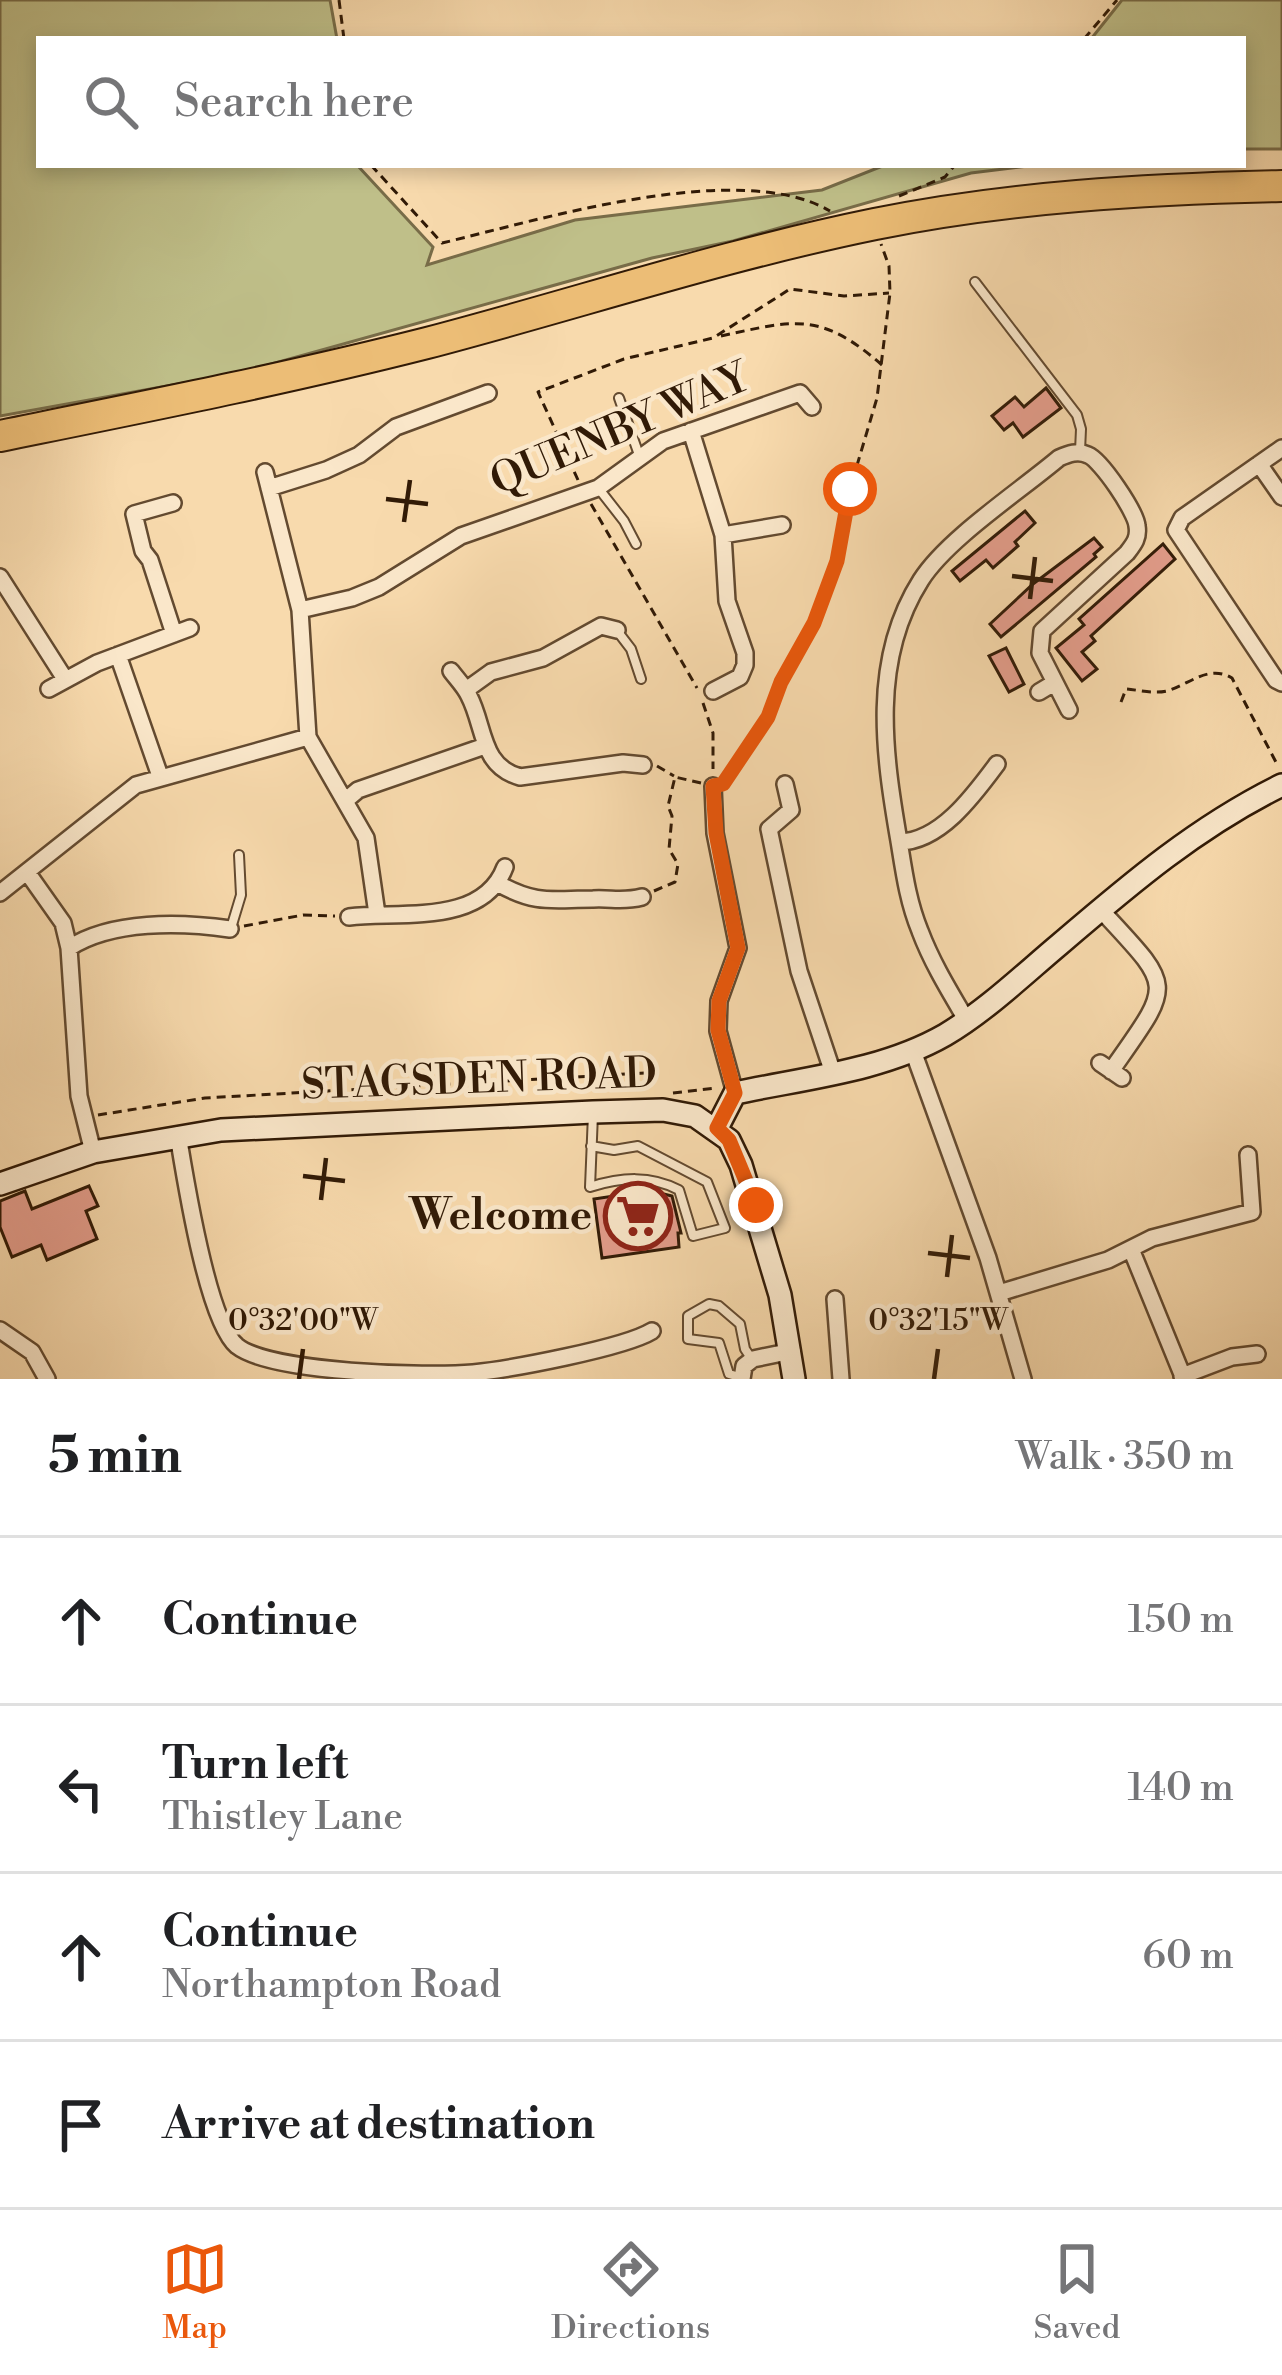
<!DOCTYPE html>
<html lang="en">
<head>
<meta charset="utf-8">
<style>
  body { margin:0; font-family:"Libre Bodoni",serif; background:#f2f2f2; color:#202124 }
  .stop { position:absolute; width:36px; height:36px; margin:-27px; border:9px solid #ea580c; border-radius:50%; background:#fff }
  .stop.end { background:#ea580c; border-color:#fff; box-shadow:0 3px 12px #0008 }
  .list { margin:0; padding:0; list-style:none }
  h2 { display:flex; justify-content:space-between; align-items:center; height:156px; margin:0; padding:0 48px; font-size:51px }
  h2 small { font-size:39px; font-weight:400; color:#757577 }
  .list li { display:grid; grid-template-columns:78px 1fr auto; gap:36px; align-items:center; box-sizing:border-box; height:168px; padding:0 48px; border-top:3px solid #e0e0e0 }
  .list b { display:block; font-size:45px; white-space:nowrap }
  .list p { margin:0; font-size:39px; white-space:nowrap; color:#757577 }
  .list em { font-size:39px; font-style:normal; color:#757577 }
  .icon { flex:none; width:66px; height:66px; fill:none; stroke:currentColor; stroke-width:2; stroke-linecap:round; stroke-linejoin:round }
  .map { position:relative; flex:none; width:1282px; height:1379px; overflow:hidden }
  .search { position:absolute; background:#fff; box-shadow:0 6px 18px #0003; left:36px; right:36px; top:36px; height:132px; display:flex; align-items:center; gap:30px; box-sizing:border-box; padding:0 42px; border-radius:0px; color:#757577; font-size:45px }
  .sheet { height:828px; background:#fff }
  nav { display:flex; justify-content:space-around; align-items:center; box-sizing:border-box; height:168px; border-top:3px solid #e0e0e0; background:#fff; font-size:33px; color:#757577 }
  nav a { display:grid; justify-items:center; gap:6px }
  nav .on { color:#ea580c }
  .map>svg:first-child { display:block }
  .green { fill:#bfbf89; stroke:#786c48; stroke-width:3 }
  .building { fill:#e59e8d; stroke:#311a06; stroke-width:3 }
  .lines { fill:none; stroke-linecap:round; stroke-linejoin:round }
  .lane-casing { stroke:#634a30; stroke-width:12 }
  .street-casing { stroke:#634a30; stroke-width:20 }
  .secondary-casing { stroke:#311a06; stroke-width:26 }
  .highway-casing { stroke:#311a06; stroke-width:34 }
  .path { stroke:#311a06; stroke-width:3; stroke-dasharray:9 6; stroke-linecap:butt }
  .lane { stroke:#fae7ca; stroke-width:8 }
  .street { stroke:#fae7ca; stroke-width:15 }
  .secondary { stroke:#fae7ca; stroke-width:21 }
  .highway { stroke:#ecbd76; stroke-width:30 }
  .route { stroke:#ea580c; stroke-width:15 }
  .ticks { fill:none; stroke:#311a06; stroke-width:4.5 }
  .labels { text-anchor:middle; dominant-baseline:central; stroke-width:9; stroke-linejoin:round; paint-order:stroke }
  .street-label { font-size:42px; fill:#311a06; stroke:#fae7ca }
  .poi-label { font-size:42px; font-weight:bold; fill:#311a06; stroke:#fae7ca; text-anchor:end }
  .ticks-label { font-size:30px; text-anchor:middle; fill:#311a06; stroke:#fae7ca; stroke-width:9; stroke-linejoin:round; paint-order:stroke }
</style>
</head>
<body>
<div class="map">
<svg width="1282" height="1379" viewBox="0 0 1282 1379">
  <rect width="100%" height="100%" fill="#f8daad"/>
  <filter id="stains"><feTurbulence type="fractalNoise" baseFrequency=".00167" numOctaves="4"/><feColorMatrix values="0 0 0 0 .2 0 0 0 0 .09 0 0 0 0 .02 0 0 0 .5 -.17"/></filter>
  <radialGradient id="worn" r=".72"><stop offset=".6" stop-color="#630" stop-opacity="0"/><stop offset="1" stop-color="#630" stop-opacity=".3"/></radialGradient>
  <path class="green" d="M0 0H330L337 39H39V165H357L433 247 427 265 575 220 822 190 885 165H1036L971 173 733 241 652 258 239 373 0 416Z
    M1122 0H1282V149H1243V39H1091Z"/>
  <path class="building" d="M1046 388 1061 408 1023 437 1013 423 1004 430 992 416 1015 397 1024 407Z
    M1025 511 1035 523 1015 542 1018 546 993 568 986 560 960 581 952 571Z
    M1094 538 1102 547 1094 554 1096 557 1001 637 990 624 1033 584Z
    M1163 544 1175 559 1091 636 1095 641 1082 652 1097 669 1082 681 1056 648 1084 625 1079 619Z
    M1006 648 1024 684 1009 692 989 656Z
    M89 1186 98 1206 86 1211 97 1239 47 1260 41 1245 12 1257 0 1227V1201L25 1191 32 1209Z
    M635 1187 672 1196 681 1233H678L679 1247 602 1258 594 1199 634 1193Z"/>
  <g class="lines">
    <g class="lane-casing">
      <path id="lane" d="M975 282 1077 415 1081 429 1080 451
        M619 398 639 455
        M599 489 624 521 636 544
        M618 632 631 649 641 679
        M231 928 241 895 239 855
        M591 1146 614 1150 638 1146 707 1182 725 1228 693 1236 679 1190C650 1175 622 1177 590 1187L593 1114
        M740 1377 729 1374 719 1343 688 1339V1316L709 1304 719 1306 740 1324 745 1349 751 1358"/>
    </g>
    <g class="street-casing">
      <path id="street" d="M691 431 723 535 727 601 745 653V665L740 677 713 691
        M1282 448 1182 518 1176 530 1276 680 1282 683
        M1259 464 1282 497
        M265 472 300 610 308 737 366 838 377 914
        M269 488 326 470 359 455 396 427 488 393
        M173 503 134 514 143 551 150 560 174 634
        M723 535 782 525
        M0 577 65 679
        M300 610 352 598 379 587 461 536 598 488 663 441 800 393 812 407
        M118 655 160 776
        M451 671C457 679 465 687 469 696 485 726 480 766 520 777L623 763 643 765
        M49 689 97 663 190 628
        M466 690 491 672 543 658 601 626 617 630
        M1039 692 1054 683
        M785 784 791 810 769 829 799 971 833 1073
        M713 786 715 833 738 948 719 1001 718 1031 735 1093
        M345 801 358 790 485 746
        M899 842C940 842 974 795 997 764
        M27 872 63 923 69 948 79 1096 93 1152
        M499 884C537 905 552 899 593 899 612 898 623 902 642 897
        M0 893 136 785 308 737
        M1100 909C1175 990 1174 981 1111 1071
        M349 917C401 911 483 926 505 867
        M69 948C112 920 181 922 230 929
        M967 1021C950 992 932 963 920 931 908 902 904 872 899 841 884 754 870 660 921 580 947 539 1020 491 1059 458 1068 454 1078 450 1088 455 1101 460 1136 512 1137 526 1139 538 1134 544 1127 553L1042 631 1040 653 1069 710
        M913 1051 988 1258 1023 1379
        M1100 1063 1122 1078
        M178 1135C185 1177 207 1321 237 1346 271 1373 428 1377 473 1373 511 1369 624 1348 652 1331
        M1131 1249 1184 1379
        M999 1293 1108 1260 1152 1238 1252 1212 1248 1155
        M835 1299 841 1379
        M0 1330 32 1352 47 1379
        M1182 1376 1232 1357 1257 1354
        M742 1379 744 1366 753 1359 792 1351"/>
    </g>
    <g class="secondary-casing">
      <path id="secondary" d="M717 1128 735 1093C805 1078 882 1071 945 1035 987 1010 1023 975 1060 944 1130 884 1198 826 1282 785
        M0 1184 93 1152 221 1130 593 1112 663 1110 695 1116 729 1140 741 1165 780 1295 794 1379"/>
    </g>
    <g class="highway-casing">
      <path id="highway" d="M0 436C143 407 285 379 427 343 576 304 723 255 875 224 1008 197 1146 189 1282 186"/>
    </g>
    <path class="path" d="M339 0 344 39
      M1084 39 1117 0
      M371 165 442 243C540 220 739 158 830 211
      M899 196 945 177 955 165
      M721 336C795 320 820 311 882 365
      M578 480 538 392 624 359 713 338 790 289 844 296 889 293
      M591 504 697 688
      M1121 702 1126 689C1139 690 1154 694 1167 691 1190 684 1209 664 1232 678L1278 766
      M703 703 713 733V769
      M657 766 674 776
      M726 781 768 717 781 682 814 623 837 561 850 489 877 398 890 293 889 266 881 244
      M654 891 675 882 678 864 669 849 672 816 668 806 675 777 701 783
      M244 926 303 915 335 916
      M673 1093 717 1088
      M98 1115 205 1098 645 1073V1091"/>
    <use href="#lane" class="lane"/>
    <use href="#street" class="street"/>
    <use href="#secondary" class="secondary"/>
    <use href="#highway" class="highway"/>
  </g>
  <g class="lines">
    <path class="route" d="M756 1205 729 1140 717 1128 735 1093 718 1030 719 1001 738 948 716 833 713 786 723 784 768 717 781 682 814 623 837 561 850 489"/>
  </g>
  <path class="ticks" d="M386 499 428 504M404 522 410 480M1012 576 1053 581M1030 599 1035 557M303 1176 345 1181M321 1200 326 1158M928 1253 970 1258M947 1277 952 1235M299 1379 303 1349M934 1379 938 1349"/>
  <defs>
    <g id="supermarket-ring" transform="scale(3.45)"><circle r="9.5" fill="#fae7ca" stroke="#8f2418" stroke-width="1.5"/><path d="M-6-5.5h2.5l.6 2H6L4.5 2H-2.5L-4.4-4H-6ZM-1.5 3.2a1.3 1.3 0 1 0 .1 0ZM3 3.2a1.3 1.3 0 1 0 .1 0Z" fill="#8f2418"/></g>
  </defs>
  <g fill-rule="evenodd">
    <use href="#supermarket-ring" x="638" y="1216"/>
  </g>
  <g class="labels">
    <g class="street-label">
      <text transform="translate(620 430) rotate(-23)">QUENBY WAY</text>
      <text transform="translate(479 1080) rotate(-2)">STAGSDEN ROAD</text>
    </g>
    <g class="poi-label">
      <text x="592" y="1216">Welcome</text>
    </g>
  </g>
  <g class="ticks-label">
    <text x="303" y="1330">0°32'00"W</text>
    <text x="938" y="1330">0°32'15"W</text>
  </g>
  <rect width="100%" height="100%" filter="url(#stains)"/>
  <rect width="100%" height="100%" fill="url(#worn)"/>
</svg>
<div class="stop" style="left:850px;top:489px"></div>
<div class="stop end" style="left:756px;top:1205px"></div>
<div class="search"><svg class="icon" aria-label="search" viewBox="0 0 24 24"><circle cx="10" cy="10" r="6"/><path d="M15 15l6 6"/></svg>Search here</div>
</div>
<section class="sheet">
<h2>5 min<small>Walk · 350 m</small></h2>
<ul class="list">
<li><svg class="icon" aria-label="ahead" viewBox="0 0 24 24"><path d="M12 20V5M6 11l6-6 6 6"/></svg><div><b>Continue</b></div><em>150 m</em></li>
<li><svg class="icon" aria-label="left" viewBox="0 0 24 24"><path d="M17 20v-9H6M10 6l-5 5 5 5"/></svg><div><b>Turn left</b><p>Thistley Lane</p></div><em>140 m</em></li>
<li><svg class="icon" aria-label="ahead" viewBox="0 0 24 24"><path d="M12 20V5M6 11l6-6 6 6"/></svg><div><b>Continue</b><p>Northampton Road</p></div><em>60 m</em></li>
<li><svg class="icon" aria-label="arrive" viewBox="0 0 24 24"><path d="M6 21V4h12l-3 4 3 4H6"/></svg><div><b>Arrive at destination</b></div></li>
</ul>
</section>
<nav>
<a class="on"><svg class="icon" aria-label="map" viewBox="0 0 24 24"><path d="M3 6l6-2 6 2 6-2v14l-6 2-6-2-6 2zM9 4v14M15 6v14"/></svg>Map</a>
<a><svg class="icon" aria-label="directions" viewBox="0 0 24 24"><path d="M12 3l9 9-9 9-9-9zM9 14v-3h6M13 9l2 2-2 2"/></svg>Directions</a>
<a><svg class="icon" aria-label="saved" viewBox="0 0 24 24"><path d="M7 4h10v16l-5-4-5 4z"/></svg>Saved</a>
</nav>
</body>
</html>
